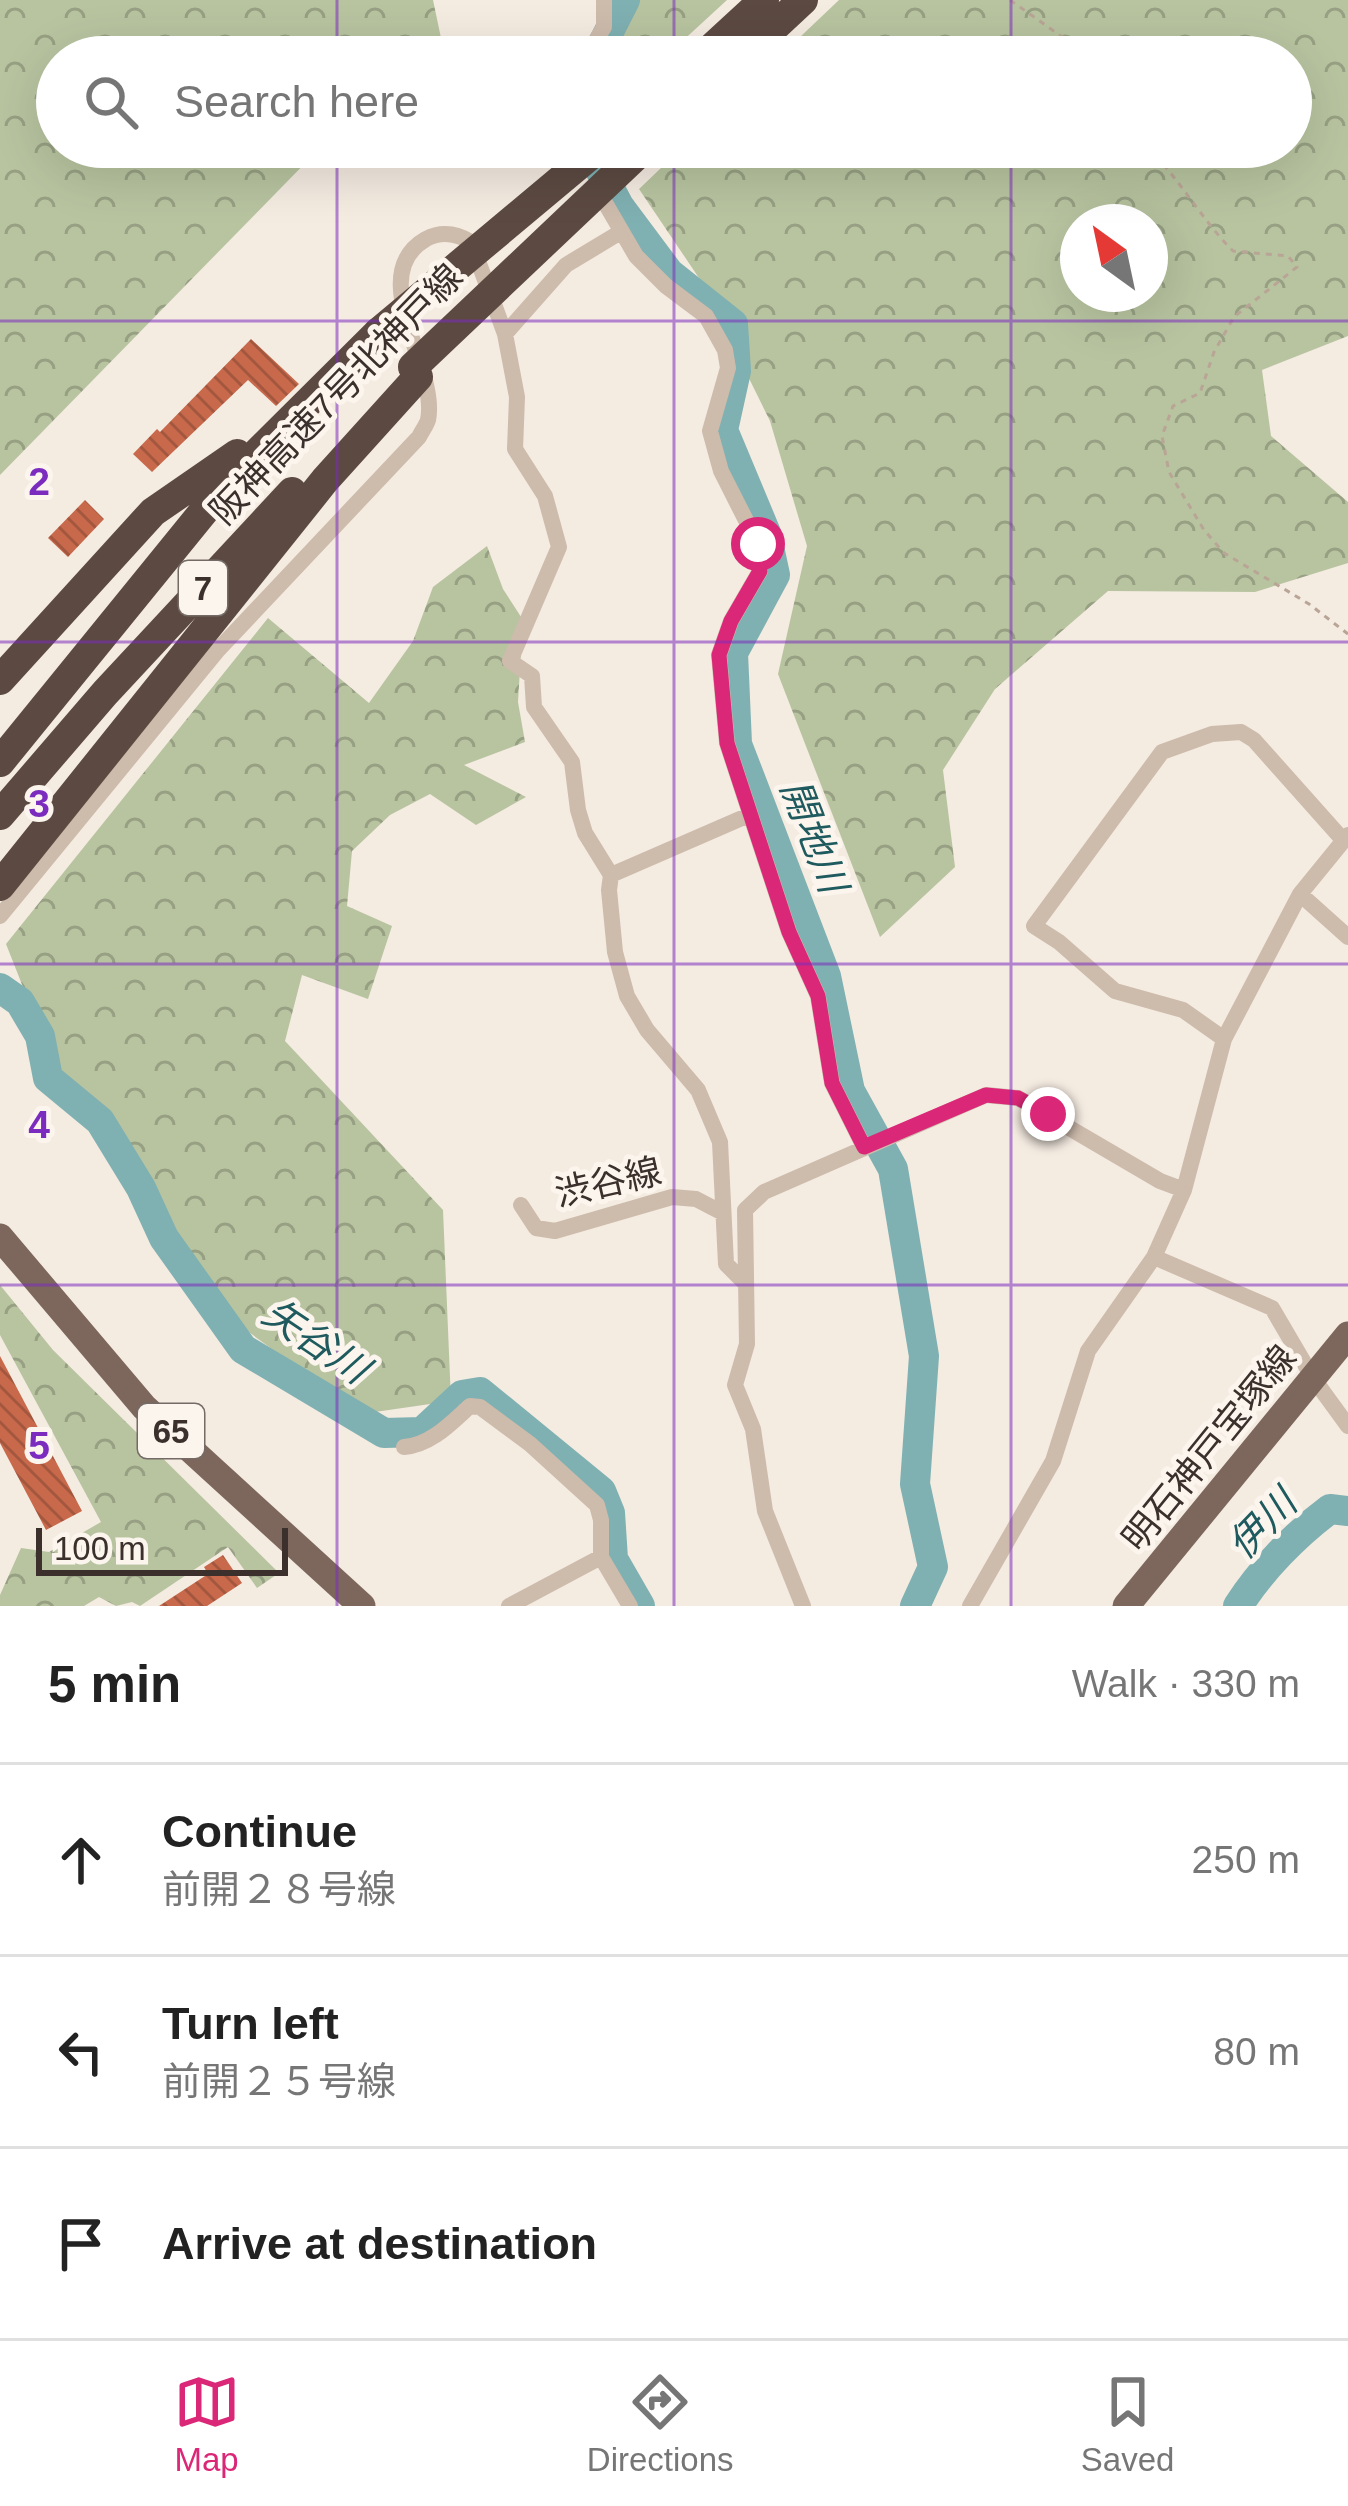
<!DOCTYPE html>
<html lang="en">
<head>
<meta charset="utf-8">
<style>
  body { margin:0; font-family:Arial,"Noto Sans JP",sans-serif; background:#f6f6f6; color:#222 }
  .compass { position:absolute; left:1060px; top:204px; width:108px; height:108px; border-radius:50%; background:#fff; box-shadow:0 12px 48px #0002; rotate:327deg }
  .scale { position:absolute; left:36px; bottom:30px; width:252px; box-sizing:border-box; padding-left:12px; border:6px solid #3b302b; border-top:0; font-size:33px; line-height:42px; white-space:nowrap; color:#3b302b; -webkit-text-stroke:9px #fbf5ee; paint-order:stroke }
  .stop { position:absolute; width:36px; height:36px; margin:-27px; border:9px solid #db2777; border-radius:50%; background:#fff }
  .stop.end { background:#db2777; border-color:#fff; box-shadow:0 3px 12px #0008 }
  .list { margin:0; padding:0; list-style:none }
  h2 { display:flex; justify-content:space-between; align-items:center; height:156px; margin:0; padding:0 48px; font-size:51px }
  h2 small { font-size:39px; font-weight:400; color:#767676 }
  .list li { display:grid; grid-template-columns:78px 1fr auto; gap:36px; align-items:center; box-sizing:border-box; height:192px; padding:0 48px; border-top:3px solid #e0e0e0 }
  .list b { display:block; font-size:45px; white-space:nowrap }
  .list p { margin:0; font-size:39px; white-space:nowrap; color:#767676 }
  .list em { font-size:39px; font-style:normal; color:#767676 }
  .icon { flex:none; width:66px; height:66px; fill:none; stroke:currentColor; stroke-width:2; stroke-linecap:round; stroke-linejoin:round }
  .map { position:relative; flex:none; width:1348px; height:1606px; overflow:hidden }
  .search { position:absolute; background:#fff; box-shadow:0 12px 48px #0002; left:36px; right:36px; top:36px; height:132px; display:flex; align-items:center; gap:30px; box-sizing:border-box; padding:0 42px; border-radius:66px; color:#767676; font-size:45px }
  .sheet { height:732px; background:#fff }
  nav { display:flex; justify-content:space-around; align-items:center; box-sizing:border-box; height:168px; border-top:3px solid #e0e0e0; background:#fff; font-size:33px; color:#767676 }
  nav a { display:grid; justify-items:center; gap:6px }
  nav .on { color:#db2777 }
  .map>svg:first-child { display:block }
  .forest { fill:url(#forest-crowns); fill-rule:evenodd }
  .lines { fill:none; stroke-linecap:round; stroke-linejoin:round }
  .river { stroke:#7fb0b2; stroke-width:30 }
  .building { fill:url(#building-back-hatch) }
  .path { stroke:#b9a596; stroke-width:3; stroke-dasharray:6 6; stroke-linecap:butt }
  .minor { stroke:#cdbbac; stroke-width:16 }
  .primary { stroke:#7d675c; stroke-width:27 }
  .motorway { stroke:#5c4a42; stroke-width:30 }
  .motorway-bridge { stroke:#5c4a42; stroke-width:30 }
  .route { stroke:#db2777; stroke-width:15 }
  .grid { fill:none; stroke:#7b2cbf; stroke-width:3; stroke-opacity:0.55 }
  .labels { text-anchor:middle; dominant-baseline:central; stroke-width:10; stroke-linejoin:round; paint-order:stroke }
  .shield { fill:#fbf5ee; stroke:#756b66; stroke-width:3 }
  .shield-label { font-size:33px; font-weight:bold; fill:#3b302b }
  .street-label { font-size:36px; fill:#3b302b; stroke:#fbf5ee }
  .water-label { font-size:39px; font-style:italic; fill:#1f5a5e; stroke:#fbf5ee }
  .grid-label { font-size:39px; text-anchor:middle; font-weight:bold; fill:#7b2cbf; stroke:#fbf5ee; stroke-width:10; stroke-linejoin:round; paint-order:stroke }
</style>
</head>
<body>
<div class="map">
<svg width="1348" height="1606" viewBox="0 0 1348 1606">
  <defs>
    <pattern id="forest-crowns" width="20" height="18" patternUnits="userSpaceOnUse" patternTransform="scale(3)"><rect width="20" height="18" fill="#b8c4a0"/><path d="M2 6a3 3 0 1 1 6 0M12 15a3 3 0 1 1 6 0" fill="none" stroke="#97a083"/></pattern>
    <pattern id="building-back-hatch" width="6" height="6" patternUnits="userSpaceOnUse" patternTransform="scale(3)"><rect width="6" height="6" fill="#c8694b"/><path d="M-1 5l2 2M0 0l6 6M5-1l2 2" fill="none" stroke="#a4573f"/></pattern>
  </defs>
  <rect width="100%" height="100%" fill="#f4ebe1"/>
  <path class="forest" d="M0 0H433L445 57H57V147H321L0 475Z
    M618 0H727L665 57H602L620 9Z
    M839 0H1348V336L1262 370 1271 436 1348 502V563L1255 592 1108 591 995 689 943 770 955 867 880 937 778 674 807 546 770 421 701 281 639 189 683 147H1291V57H779ZM1150 222V294H1078V222Z
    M487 546 503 589 523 620 518 702 525 742 464 765 526 797 476 825 430 794 390 815 352 851 347 906 392 926 368 999 302 975 285 1041 443 1210 451 1401 361 1414 224 1314 55 1068 6 944 268 618 369 703 413 641 433 587Z
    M0 1285 53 1350 279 1573 257 1588 228 1547 140 1606 132 1602 116 1606 99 1597 84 1606H0V1595L21 1548 49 1552 101 1522 0 1335Z"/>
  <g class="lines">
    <path class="river" d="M596 57 625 0
      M588 147 619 206 669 273 733 324 736 371 723 430 766 533 775 575 733 653 737 744 826 976 850 1091 893 1169 924 1356 915 1484 933 1567 915 1606
      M0 988 20 1002 40 1036 48 1078 100 1121 141 1188 164 1238 243 1349 384 1433 422 1432 462 1395 480 1392 601 1491 610 1513 613 1559 640 1606
      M1238 1606C1261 1570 1295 1535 1330 1509L1348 1511"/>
  </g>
  <path class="building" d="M251 339 299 384 276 406 248 380 152 472 133 454 157 429 160 432Z
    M85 500 104 519 68 557 48 538Z
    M0 1356 82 1511 46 1530 0 1443Z
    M223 1555 242 1583 207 1606H159L208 1574 204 1567Z"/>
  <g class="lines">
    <path class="path" d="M1010 0 1068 41 1080 57
      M1147 147C1180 179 1201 219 1233 251L1288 256 1297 267 1234 317 1214 352 1200 393 1173 406 1162 436 1169 472 1204 530 1224 553 1309 604 1348 634"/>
    <path class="minor" d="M586 57 604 27V0
      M597 189 636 256 666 286 706 316 725 350 728 368 710 431 721 471 758 544 760 571 731 621 719 655 727 743 789 932 818 996 832 1083 864 1147
      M505 334 566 265 619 233
      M611 875 749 815
      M1300 894 1348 937
      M0 916 218 650 419 437C422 431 426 426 428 420 439 368 363 275 426 239 441 231 456 233 471 242L505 334 517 397 515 449 545 496 559 547 510 661 532 676 534 707 572 762 578 810 585 833 611 875 609 890 615 952 627 996 647 1030 698 1090 720 1142 726 1264 745 1283
      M1224 1039 1183 1010 1115 991 1059 942 1034 926 1162 752 1212 734 1241 732 1254 740 1343 840
      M521 1205 536 1228 555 1231 672 1197 696 1199 721 1212
      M1154 1257 1272 1308 1313 1378 1348 1426
      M404 1447C431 1445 451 1423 470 1406L480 1407 530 1444 597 1505 601 1520V1557L630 1606
      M509 1606 601 1557
      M803 1606 765 1511 753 1429 735 1385 747 1344 745 1210 764 1192 986 1095 1018 1098 1160 1181 1184 1190
      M970 1606 1053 1461 1088 1351 1154 1257 1184 1190 1224 1039 1300 894 1348 835"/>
    <path class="primary" d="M0 1237 144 1407 362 1606
      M1126 1606 1348 1335"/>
    <path class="motorway" d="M702 57 764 0
      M742 57 803 0
      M0 680 153 512 237 454
      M0 762 226 484 379 332
      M0 815 105 693 292 492
      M0 886 325 480 418 377"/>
    <path class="motorway-bridge" d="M379 332 600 147
      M413 367 645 147"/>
  </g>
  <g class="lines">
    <path class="route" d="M758 544 760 571 731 621 719 655 727 743 789 932 818 996 832 1083 864 1147 986 1095 1018 1098 1048 1114"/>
  </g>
  <path class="grid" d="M337 0V57M674 0V57M1011 0V57M337 147V1606M674 147V1606M1011 147V1606M0 321H1348M0 642H1348M0 964H1348M0 1285H1348"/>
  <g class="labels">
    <g class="shield">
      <rect x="179" y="561" width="48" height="54" rx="9"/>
      <rect x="138" y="1404" width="66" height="54" rx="9"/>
    </g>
    <g class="shield-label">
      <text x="203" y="588">7</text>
      <text x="171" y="1431">65</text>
    </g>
    <g class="street-label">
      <text transform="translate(336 394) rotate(-46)">阪神高速7号北神戸線</text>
      <text transform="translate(608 1182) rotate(-13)">渋谷線</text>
      <text transform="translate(1209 1448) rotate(-51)">明石神戸宝塚線</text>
    </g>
    <g class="water-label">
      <text transform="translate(814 836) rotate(69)">開地川</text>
      <text transform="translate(316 1341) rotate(34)">矢谷川</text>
      <text transform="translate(1262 1524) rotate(-46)">伊川</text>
    </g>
  </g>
  <g class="grid-label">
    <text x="39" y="495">2</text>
    <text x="39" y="817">3</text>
    <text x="39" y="1138">4</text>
    <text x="39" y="1459">5</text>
  </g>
</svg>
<svg class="compass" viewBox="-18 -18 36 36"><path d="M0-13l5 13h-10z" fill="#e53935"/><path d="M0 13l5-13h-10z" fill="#767676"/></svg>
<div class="scale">100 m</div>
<div class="stop" style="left:758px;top:544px"></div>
<div class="stop end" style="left:1048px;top:1114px"></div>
<div class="search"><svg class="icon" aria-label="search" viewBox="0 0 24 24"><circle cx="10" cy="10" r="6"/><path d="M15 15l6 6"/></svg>Search here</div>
</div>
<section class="sheet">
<h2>5 min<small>Walk · 330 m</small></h2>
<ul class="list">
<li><svg class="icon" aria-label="ahead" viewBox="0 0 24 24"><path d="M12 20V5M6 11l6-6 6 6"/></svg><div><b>Continue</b><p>前開２８号線</p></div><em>250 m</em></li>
<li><svg class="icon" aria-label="left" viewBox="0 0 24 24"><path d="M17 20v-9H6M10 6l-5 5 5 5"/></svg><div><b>Turn left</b><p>前開２５号線</p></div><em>80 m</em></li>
<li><svg class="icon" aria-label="arrive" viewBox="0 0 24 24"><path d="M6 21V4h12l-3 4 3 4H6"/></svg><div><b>Arrive at destination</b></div></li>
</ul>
</section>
<nav>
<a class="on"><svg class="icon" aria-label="map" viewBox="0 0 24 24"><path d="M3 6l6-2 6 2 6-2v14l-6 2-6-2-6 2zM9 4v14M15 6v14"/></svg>Map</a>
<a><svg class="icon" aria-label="directions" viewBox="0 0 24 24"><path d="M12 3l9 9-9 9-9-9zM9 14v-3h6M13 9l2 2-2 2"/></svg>Directions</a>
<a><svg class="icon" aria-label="saved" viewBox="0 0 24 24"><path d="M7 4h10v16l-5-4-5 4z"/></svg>Saved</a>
</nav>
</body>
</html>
